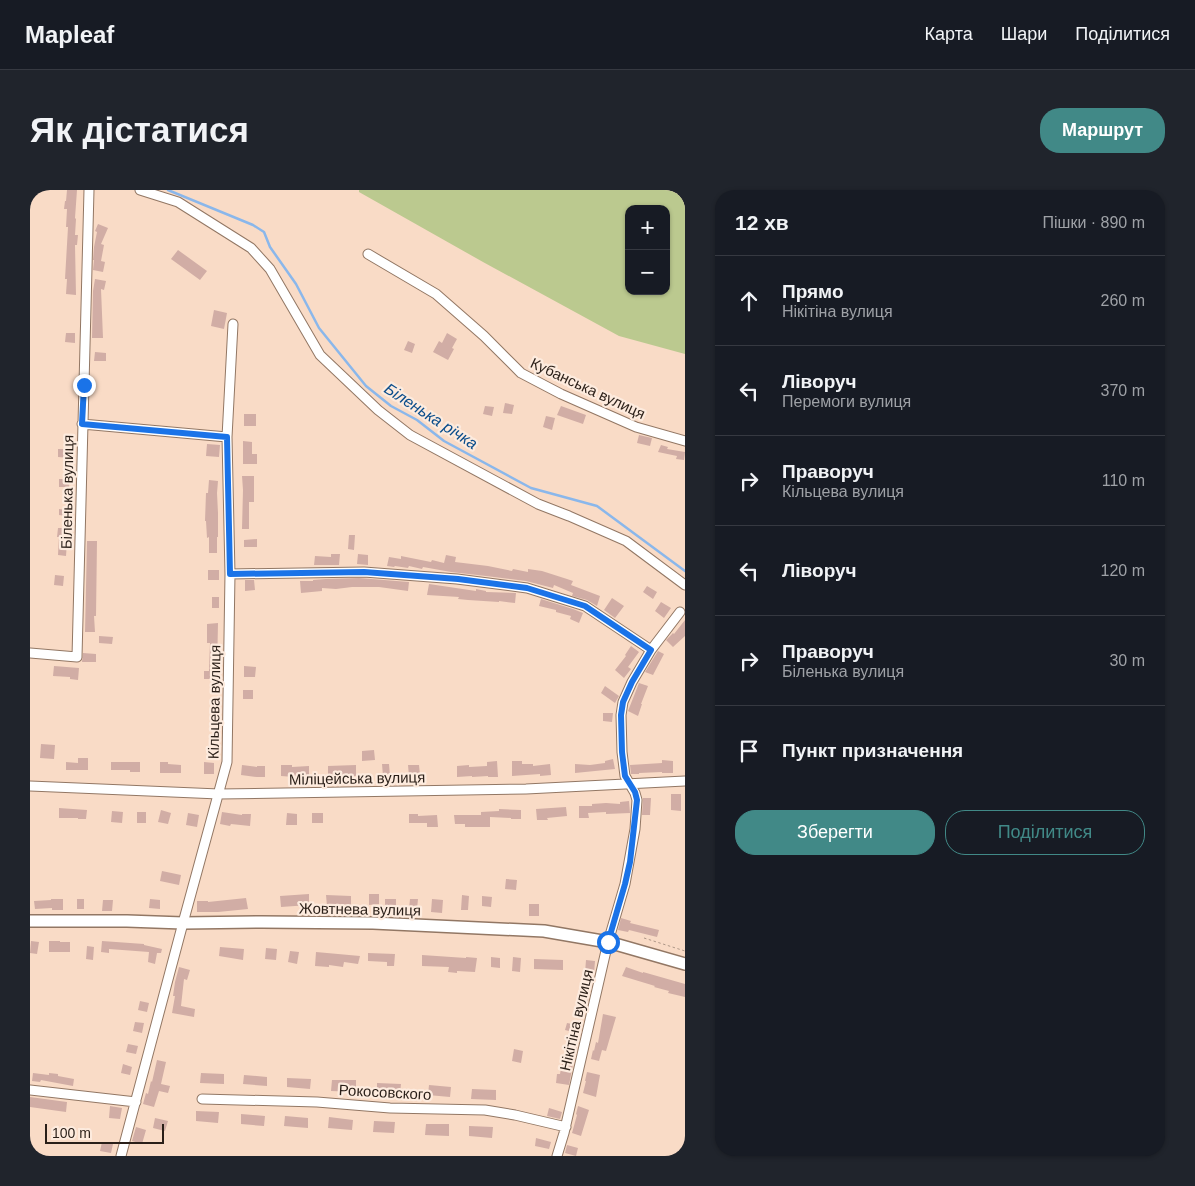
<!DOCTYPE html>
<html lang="uk">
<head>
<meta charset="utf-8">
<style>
  body { margin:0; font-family:Helvetica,sans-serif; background:#20242c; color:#f1f3f6 }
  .controls { position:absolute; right:15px; top:15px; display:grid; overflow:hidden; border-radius:10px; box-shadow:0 1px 4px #0004 }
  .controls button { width:45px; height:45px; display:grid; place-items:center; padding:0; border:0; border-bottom:1px solid #363941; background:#171b24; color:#f1f3f6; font:25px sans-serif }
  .scale { position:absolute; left:15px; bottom:12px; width:119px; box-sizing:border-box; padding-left:5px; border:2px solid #2a1f18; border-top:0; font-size:14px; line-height:18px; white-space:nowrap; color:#2a1f18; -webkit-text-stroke:4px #fdebde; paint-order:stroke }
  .stop { position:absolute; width:15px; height:15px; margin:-11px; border:4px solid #1a73e8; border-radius:50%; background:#fff }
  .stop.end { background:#1a73e8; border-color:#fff; box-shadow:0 1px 5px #0008 }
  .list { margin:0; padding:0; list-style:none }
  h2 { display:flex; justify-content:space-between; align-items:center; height:65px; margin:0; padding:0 20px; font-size:21px }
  h2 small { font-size:16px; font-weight:400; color:#9ea1a6 }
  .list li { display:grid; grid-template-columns:32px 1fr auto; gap:15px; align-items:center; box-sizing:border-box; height:90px; padding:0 20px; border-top:1px solid #363941 }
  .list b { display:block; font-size:19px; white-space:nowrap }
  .list p { margin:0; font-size:16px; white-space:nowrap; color:#9ea1a6 }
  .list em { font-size:16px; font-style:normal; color:#9ea1a6 }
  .actions { display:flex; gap:10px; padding:15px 20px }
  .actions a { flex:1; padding:11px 0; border:1px solid #418987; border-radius:20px; text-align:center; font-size:18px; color:#418987 }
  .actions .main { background:#418987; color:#fff }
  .icon { flex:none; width:28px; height:28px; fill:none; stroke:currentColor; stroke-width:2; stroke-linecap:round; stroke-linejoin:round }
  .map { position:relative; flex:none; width:655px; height:966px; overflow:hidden; border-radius:20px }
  header { display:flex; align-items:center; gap:30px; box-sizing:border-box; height:70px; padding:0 25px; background:#171b24; border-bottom:1px solid #363941 }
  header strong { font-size:24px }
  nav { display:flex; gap:28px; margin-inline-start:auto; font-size:18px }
  .intro { display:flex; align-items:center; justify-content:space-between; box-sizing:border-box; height:120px; padding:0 30px }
  h1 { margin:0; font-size:35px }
  .button { padding:12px 22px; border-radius:20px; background:#418987; color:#fff; font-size:18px; font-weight:700 }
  main { display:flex; gap:30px; padding:0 30px }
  aside { flex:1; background:#171b24; border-radius:20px; box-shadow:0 1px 4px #0004 }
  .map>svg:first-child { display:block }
  .green { fill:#bbc98f; fill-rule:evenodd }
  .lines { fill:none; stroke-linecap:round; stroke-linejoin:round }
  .stream { stroke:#8ab7eb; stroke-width:2.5 }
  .building { fill:#d1ada5 }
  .minor-casing { stroke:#927764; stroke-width:11 }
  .major-casing { stroke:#927764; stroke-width:14 }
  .path { stroke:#ae9787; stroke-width:1; stroke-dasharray:2.5 2.5; stroke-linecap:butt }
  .minor { stroke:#fff; stroke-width:9 }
  .major { stroke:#fff; stroke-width:11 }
  .route { stroke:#1a73e8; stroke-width:6 }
  .labels { text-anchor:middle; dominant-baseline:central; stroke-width:4.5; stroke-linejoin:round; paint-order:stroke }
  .street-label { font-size:15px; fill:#2a1f18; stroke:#fdebde }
  .water-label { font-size:16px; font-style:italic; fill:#0b4d8b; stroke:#fdebde }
</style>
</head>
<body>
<header>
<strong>Mapleaf</strong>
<nav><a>Карта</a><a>Шари</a><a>Поділитися</a></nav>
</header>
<div class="intro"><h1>Як дістатися</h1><a class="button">Маршрут</a></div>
<main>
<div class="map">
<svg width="655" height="966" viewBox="0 0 655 966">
  <rect width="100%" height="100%" fill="#f9dbc6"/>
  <path class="green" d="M329 0H655V164L589 146 453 72 329 2ZM599 19H636V101H599Z"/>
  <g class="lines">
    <path class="stream" d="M138 0 223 35 234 42 240 57 266 94 289 138 336 196 361 216 387 230 414 251 501 298 567 316 655 381"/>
  </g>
  <path class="building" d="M37 0H47L45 28 46 29 45 45H48L47 55H45L46 105 36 104 37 89H35L38 37H36L37 19H34L35 11H36Z
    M68 34 78 38 71 54 74 55 71 71 75 72 73 82 63 80 64 70H63L64 57 67 42 65 41Z
    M148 60 177 81 170 90 141 69Z
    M65 89 76 91 74 100 71 99 73 148H62L63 101Z
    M184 120 197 123 194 139 181 136Z
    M36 143H45V153L35 152Z
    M417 143 427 149 422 158 424 159 418 170 403 162 409 151 412 153Z
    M378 151 385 154 382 163 374 160Z
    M65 162 76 163V171H64Z
    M475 213 484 215 482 224 473 223Z
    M455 216 464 217 462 226 453 224Z
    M531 216 556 225 553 234 527 225Z
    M214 224H226V236H214Z
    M516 226 525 228 522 240 513 237Z
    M609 245 622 248 620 256 607 253Z
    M213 251 222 252V264H227V274H213Z
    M177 254 190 255 189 267 176 266Z
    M631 255 638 257 637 259 655 262 654 270 646 269 647 266 628 262Z
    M28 259H41V268L28 267Z
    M212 286H224V312H219V339H212L213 300Z
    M29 289H40L39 297H29Z
    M179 290 188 291 187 303 188 323V347H187V363H179V347L177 348 176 331H175L176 303H178Z
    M29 319 44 321V327L29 325Z
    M28 338H38L36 366 28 365 29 347H27Z
    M319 345H325L324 360 318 359Z
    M227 349V357H214V350Z
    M57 351H67L66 426H64L65 442H55Z
    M301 364H310L309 375H284L285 366 301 367Z
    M328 364 338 365V375L327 374Z
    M416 365 426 367 425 372 458 376 482 381 483 379 498 382V379L512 381 537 389 543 391 541 395 570 406 567 416 557 410 542 406 543 403 524 395 523 398 496 391 456 386 421 382 393 377 392 379 379 376 378 378 365 376 364 377 357 376 359 367 371 369V366L401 372 402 370 414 373Z
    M178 380H189V390H178Z
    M25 385 34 386 33 396 24 395Z
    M329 388 379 392 378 401 349 397H322L306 399 292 398V401L271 403 270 391H283V390L296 389Z
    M215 390H224L225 400 215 401Z
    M399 394 446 401V399L456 401V402L486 403 485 413 469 411V412L438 410 428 409 429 407 397 405Z
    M617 396 627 402 623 409 613 402Z
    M182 407H189V418H182Z
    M582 408 594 416 585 428 574 420Z
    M511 409 543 419 553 423 549 433 540 429 541 426 526 422V420L509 416Z
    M631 412 641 418 634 428 625 421Z
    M655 430V446L643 457 636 450 643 443 644 444Z
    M188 433 187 481H188V489H174V481H179L180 453H177V434Z
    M69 446 83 447 82 454 69 453Z
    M601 456 609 462 598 477 601 479 594 488 585 480 596 466 595 465Z
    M628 461 634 464 623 485 615 482Z
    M53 463 66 464V472H52Z
    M24 476 49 478 48 490 40 489V487L23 486Z
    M214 476 226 477 225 487H214Z
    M609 493 618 496 611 514H612L608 526 598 521Z
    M575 496 589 506 585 513 571 503Z
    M213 500H223V509H213Z
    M573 523H583L582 532 573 531Z
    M11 554 25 555 24 569 10 568Z
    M344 560 345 570 332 571V561Z
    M48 568H58V580H36V572L48 573Z
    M583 569 585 579 545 583V574L560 575 575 573V571Z
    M632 570 643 571V583H632V582L609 583V584H601L600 575 632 573Z
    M467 571 468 587H458V586L442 587V586L427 587V576L439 575V577L457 576V572Z
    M482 571H492V574H503V576L520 574 521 585 510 586V584L482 586Z
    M81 572H110V582H100V580H81Z
    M130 572H138V574L151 575V583H130Z
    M174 572 184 573V584H174Z
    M352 574H359L360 586H353Z
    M212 575 227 577V576H235V587H227L211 585Z
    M251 575H262V577L279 576V588L251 586Z
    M326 575V586L298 587V576Z
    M378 575H389L390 585 379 586Z
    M641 604H651V621L641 620Z
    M613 608H621L620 625H612Z
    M599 611 600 623 576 624V622L558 623 559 628H549V616H562V614L576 613 590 614V612Z
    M536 617 537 626 517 628 518 630H507L506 619Z
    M29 618 57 620 56 629H48V628H29Z
    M469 619 491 620V629H481V628L460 627V637H435V634H425L424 625H451V622L469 621Z
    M131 620 141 623 138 634 128 632Z
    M82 621 93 622 92 633 81 632Z
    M107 622H116V633H107Z
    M192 622 212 625V624H221L220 636 201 634 200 636 190 634Z
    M158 623 169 625 167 637 156 635Z
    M257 623 267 624V635H256Z
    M282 623H293V633H282Z
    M379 624H388V626L407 625 408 637H397V633H379Z
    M132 681 151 685 149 695 130 691Z
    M476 689 487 690 486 700 475 699Z
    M279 704V715L251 717 250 706Z
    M339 704H349V714L339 715Z
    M296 705 321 706V715L305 714V716H297Z
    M432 705 439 706 438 720H431Z
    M452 706 462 707 461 717 452 716Z
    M216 708 218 719 188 722H167V711H178V712Z
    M21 709H33V720H22V718L5 719 4 711 21 710Z
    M47 709H54V719H47Z
    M120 709 130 710V719L119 718Z
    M355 709H366V716H355Z
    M380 709H388L387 719H379Z
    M402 709 413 710 412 723 401 722Z
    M73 710H83L82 721H72Z
    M499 714H509V726H499Z
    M591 728 601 731 600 733 629 740 627 747 599 740 598 742 588 740Z
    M1 751 9 752 7 764 0 763Z
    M19 751H30V752H40V762H19Z
    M72 751 114 754V755L132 759 131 763H127L125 774 118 772 119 762 79 759V763L71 762Z
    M57 756 64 757 63 770 56 769Z
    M190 757 214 759 213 770 189 766Z
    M236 758 247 759 246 770 235 769Z
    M260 761 269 762 267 774 258 772Z
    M286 762 330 766 328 774 314 772 313 777 299 775V777L285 776Z
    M338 763 365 764 364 776H357V772L338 771Z
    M392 765 436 768V767L447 768 445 782 427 781V783L418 782 419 777 392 776Z
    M461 767 470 768V778L461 777Z
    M483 767 491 768 490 782 482 781Z
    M504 769 533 770V780L504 779Z
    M556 770 565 771 564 784 555 783Z
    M149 777 160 780 157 790 154 789 151 816 165 819 164 827 142 823 145 806H143L145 792Z
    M596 777 613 783V782L655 794V807L638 803 639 801 624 797 625 796 592 786Z
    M548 804 559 806 557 816 547 814Z
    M110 811 119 813 117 822 108 820Z
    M573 824 586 827 576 861 572 860 569 871 561 869 563 860 564 861 566 852 568 853Z
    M105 832 114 833 112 843 103 841Z
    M537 833 552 836 550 844 535 840Z
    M98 854 108 856 106 864 96 862Z
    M537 855 547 857 546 865 545 864 539 895 526 893 527 884H530L532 873H533Z
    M484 859 493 861 491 873 482 871Z
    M127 870 136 872 131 894 140 896 138 903 129 901 124 917 113 914 116 903 118 904 121 891 122 892Z
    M93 874 102 877 100 885 91 883Z
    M557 882 570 885 566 907 553 903 556 891H555Z
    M3 883 19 885V883L28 884V886L44 889 43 896 11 890 10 892 2 891Z
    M171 883 194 884V894L170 893Z
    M214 885 237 887V896L213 894Z
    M257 888 281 889 280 899 257 897Z
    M302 890H326V902L301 901Z
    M347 893 371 894 370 904H347Z
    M399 895 421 897 420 907 398 905Z
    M442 899 466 900V910L441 909Z
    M0 907 37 912 36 922 0 917Z
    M80 916 92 918 90 929 79 928Z
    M548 916 559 920 551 946 542 943 547 925 546 924Z
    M519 918 532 922 530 929 517 926Z
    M166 921 189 922 188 933 166 931Z
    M211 924 235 926 234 936 211 934Z
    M255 926 278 928V938L254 936Z
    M299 927 323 930 322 940 298 938Z
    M125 928 138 931 135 941 123 938Z
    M344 931 365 932 364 943 343 942Z
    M396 934H419V946L395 945Z
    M439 936 463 937 462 948 439 946Z
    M106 937 116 940 112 954 102 951Z
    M506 948 521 952 519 959 505 956Z
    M72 952 83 954 81 963 70 961Z
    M537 955 548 958 546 966 535 963Z"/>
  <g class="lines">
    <g class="minor-casing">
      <path id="minor" d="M110 0 148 12 221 58 240 79 290 165 348 220 380 245 508 314 539 326 596 351 655 395
        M338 64 406 104 454 146 491 183 531 204 606 237 655 251
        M52 234 197 247
        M200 384 334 382 427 389 497 398 555 416 621 460
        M0 463 47 467 59 0
        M0 596 189 604 496 599 655 591
        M0 900 106 912
        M172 909 287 912 360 918 455 920 485 925 536 937
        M91 966 153 733 197 572 200 384 197 247 203 134
        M527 966 534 943 578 752 595 694 605 639 607 610 605 603 595 586 592 562 591 525 593 512 602 492 621 460 650 422"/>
    </g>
    <g class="major-casing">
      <path id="major" d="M0 731H97L153 733 232 732 343 733 514 741 578 752 655 774"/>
    </g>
    <path class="path" d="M614 748 655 761"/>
    <use href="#minor" class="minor"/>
    <use href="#major" class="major"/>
  </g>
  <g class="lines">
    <path class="route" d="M54 195 52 234 197 247 200 384 334 382 428 389 497 398 555 416 621 460 602 492 593 512 591 525 592 562 595 586 605 602 607 610 600 672 595 694 578 752"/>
  </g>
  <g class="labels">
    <g class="street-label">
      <text transform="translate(558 198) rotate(25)">Кубанська вулиця</text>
      <text transform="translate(37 302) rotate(-89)">Біленька вулиця</text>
      <text transform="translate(184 512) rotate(-89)">Кільцева вулиця</text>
      <text transform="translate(327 588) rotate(-1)">Міліцейська вулиця</text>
      <text transform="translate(330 719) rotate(1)">Жовтнева вулиця</text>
      <text transform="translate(546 830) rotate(-77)">Нікітіна вулиця</text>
      <text transform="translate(355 902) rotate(3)">Рокосовского</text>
    </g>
    <g class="water-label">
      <text transform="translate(401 226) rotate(33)">Біленька річка</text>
    </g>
  </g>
</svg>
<div class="controls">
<button>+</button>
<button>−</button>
</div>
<div class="scale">100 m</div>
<div class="stop" style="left:578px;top:752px"></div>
<div class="stop end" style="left:54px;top:195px"></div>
</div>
<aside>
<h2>12 хв<small>Пішки · 890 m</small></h2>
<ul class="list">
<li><svg class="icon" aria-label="ahead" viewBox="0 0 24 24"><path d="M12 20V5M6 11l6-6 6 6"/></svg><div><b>Прямо</b><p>Нікітіна вулиця</p></div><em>260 m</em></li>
<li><svg class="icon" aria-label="left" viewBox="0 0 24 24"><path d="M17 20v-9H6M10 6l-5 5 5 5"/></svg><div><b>Ліворуч</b><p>Перемоги вулиця</p></div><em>370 m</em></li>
<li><svg class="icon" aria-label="right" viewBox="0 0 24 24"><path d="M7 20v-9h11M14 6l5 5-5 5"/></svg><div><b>Праворуч</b><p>Кільцева вулиця</p></div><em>110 m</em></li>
<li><svg class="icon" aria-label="left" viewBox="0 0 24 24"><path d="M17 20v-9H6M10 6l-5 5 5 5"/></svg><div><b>Ліворуч</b></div><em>120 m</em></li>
<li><svg class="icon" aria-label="right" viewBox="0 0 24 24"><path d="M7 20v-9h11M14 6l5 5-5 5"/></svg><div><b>Праворуч</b><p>Біленька вулиця</p></div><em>30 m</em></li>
<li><svg class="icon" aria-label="arrive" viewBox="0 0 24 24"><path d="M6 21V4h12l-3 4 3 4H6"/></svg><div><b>Пункт призначення</b></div></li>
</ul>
<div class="actions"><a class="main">Зберегти</a><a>Поділитися</a></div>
</aside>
</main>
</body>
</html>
